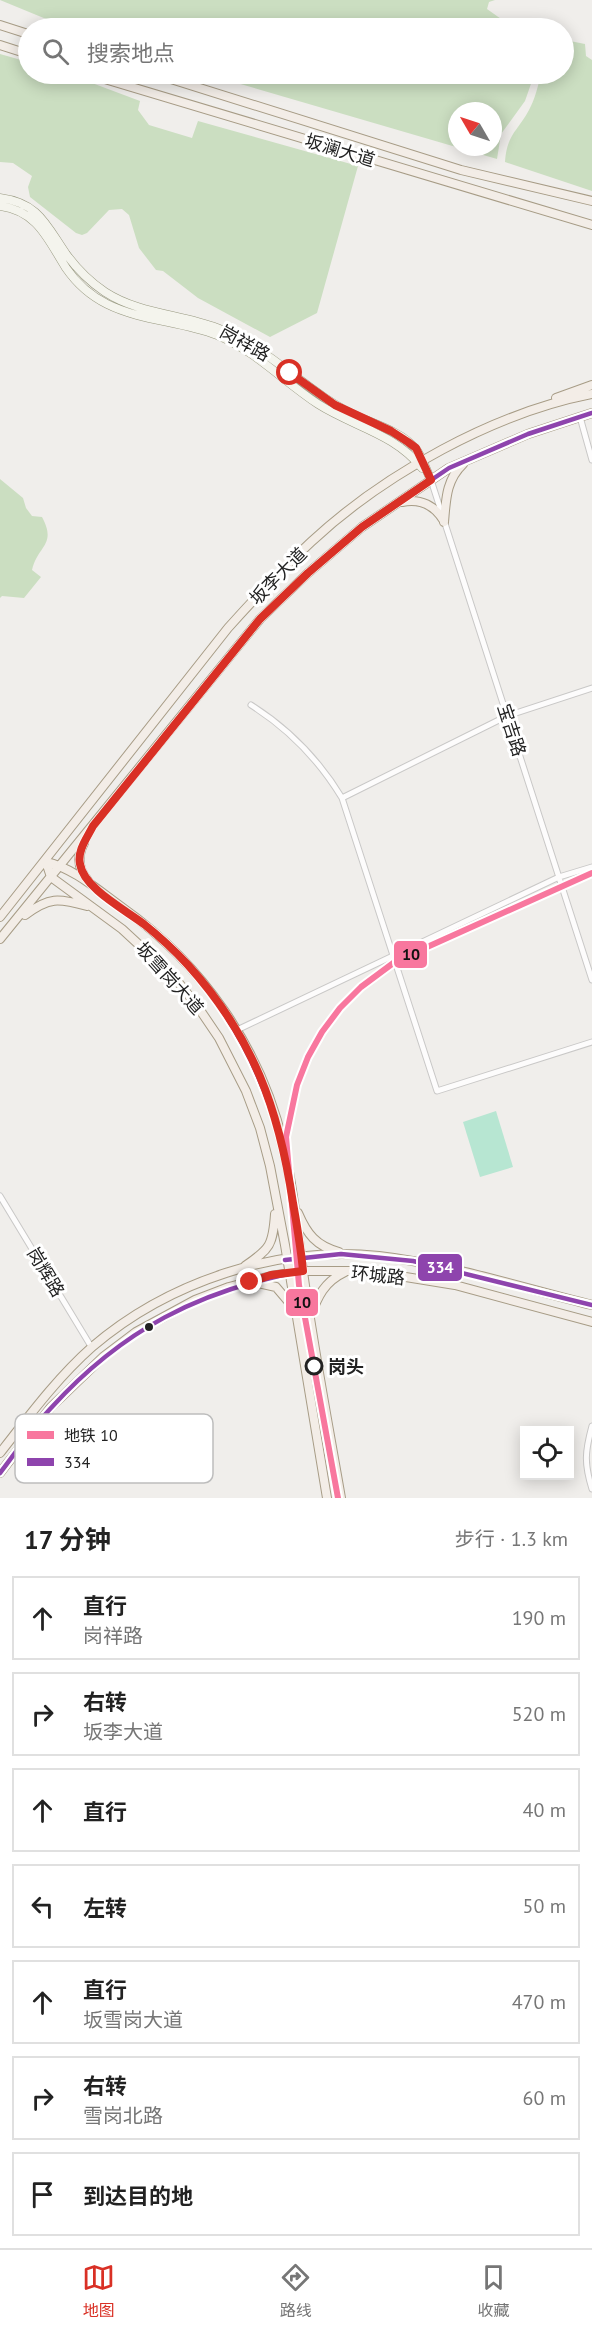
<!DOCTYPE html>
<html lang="zh">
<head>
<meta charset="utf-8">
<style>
  body { margin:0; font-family:"PT Sans","Noto Sans SC",sans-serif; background:#f2f2f2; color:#222 }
  .controls { position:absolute; right:18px; bottom:18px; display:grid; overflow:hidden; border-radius:0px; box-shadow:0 3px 15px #0003 }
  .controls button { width:54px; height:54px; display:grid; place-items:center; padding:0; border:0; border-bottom:2px solid #e0e0e0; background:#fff; color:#222; font:30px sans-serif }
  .compass { position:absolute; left:448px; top:102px; width:54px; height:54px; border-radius:50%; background:#fff; box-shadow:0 3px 15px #0003; rotate:309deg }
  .stop { position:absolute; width:18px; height:18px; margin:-14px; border:4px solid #d93025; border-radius:50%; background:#fff }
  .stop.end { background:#d93025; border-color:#fff; box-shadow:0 2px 6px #0008 }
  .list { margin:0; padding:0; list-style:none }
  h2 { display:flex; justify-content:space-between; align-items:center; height:78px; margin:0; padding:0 24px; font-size:26px }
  h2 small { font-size:20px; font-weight:400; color:#767676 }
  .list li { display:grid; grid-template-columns:39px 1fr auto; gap:18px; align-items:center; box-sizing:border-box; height:84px; margin:0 12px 12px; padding:0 12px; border:2px solid #e0e0e0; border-radius:0px }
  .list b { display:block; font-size:22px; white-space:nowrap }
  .list p { margin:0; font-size:20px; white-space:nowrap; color:#767676 }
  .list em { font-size:20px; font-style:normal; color:#767676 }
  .icon { flex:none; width:33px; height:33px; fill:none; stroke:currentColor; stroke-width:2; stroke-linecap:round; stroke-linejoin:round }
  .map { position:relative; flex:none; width:592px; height:1498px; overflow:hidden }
  .search { position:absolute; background:#fff; box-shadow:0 3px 15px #0003; left:18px; right:18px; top:18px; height:66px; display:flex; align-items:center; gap:15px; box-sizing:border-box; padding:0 21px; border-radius:33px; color:#767676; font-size:22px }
  .sheet { height:750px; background:#fff }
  nav { display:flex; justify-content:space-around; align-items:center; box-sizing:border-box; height:84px; border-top:2px solid #e0e0e0; background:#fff; font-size:16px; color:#767676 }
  nav a { display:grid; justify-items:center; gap:3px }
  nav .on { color:#d93025 }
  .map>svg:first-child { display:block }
  .forest { fill:#cbdec1; fill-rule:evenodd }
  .pitch { fill:#b7e6d2 }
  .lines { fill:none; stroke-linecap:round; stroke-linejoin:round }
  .street-casing { stroke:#c9c8c7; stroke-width:7 }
  .secondary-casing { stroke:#999a82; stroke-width:9 }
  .primary-casing { stroke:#a79c86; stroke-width:10 }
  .street { stroke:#fdfcfc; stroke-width:5 }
  .secondary { stroke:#f4f4ed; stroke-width:8 }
  .primary { stroke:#f3ede7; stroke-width:8 }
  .bus-1-casing { stroke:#fff; stroke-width:9 }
  .bus-1 { stroke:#8e44ad; stroke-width:4.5 }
  .metro-1-casing { stroke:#fff; stroke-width:10 }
  .metro-1 { stroke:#f8779e; stroke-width:6 }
  .route { stroke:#d93025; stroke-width:8 }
  .bus-dot { fill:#222; stroke:#fff; stroke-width:2 }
  .stop-dot { fill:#fff; stroke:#222; stroke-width:3 }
  .labels { text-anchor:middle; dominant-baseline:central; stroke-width:6; stroke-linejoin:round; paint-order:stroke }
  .street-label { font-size:18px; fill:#222; stroke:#fff }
  .stop-label { font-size:18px; font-weight:bold; fill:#222; stroke:#fff; text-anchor:start }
  .key { fill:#fff; stroke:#bdbdbd; stroke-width:1.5 }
  .key-label { font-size:16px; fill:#222 }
  .line-badge { stroke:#fff; stroke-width:2 }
  .badge-label { font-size:16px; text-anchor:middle; font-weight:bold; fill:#fff }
  .pale-badge-label { font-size:16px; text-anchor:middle; font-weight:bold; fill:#111 }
</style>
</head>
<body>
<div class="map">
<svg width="592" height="1498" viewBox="0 0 592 1498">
  <rect width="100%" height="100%" fill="#f0eeeb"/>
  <path class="forest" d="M0 0H495L489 2 487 9 514 28H68Z
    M565 40 585 44 586 56 592 60V191L505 162C507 134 517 132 529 110 535 99 538 86 541 74H564Z
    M0 54 28 62V74H68L140 101 138 110 149 125 192 138 198 121 358 166 317 313 270 337 198 298 163 271 156 270 139 248 129 215 122 209 109 210 87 233 82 235 76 233 30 197 28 187 32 176 13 163 0 162Z
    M206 74H527V76L533 78 525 101 501 134 497 159ZM457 111H493V147H457Z
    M0 479 23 498 26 508 32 516 42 517C57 545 38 545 32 570L41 577 24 598 2 596 0 598Z"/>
  <path class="pitch" d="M496 1111 513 1167 480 1177 463 1122Z"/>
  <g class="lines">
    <g class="street-casing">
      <path id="street" d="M580 417 592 460
        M431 480 592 980
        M251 705C289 729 319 760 342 798L437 1091 592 1042
        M342 798 507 716 592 688
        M237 1030 559 877 592 867
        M0 1196 92 1348
        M592 1426C585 1452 584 1463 592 1489"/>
    </g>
    <g class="secondary-casing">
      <path id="secondary" d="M0 198C39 203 46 225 66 254 77 269 90 282 105 292 139 314 180 314 217 328 271 348 307 394 359 417 377 425 401 432 415 448 422 456 426 470 431 480
        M0 206C38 211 48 240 66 268 77 284 91 296 107 304 141 321 181 321 217 335 256 351 283 381 318 404 354 427 394 433 422 468"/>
    </g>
    <g class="primary-casing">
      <path id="primary" d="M0 25 28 34
        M0 45 28 54
        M88 74 592 225
        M155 74 461 170 592 201
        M556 398 592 385
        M402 502C421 498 435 506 444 521
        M444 522C446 500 446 480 463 464
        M84 843C77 856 78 869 88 881
        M46 862C74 868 99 891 123 908 202 964 261 1048 283 1143 295 1192 298 1242 306 1292 316 1361 329 1429 341 1498
        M46 862 51 877 122 929 175 978 198 1007 219 1038 246 1091 260 1128 270 1166 285 1245 327 1498
        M25 915C49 897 58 898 87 906
        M0 917 228 628C255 598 282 569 311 542 384 474 494 413 592 394
        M0 939 260 619 308 573 362 527 449 468 528 434 592 413
        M298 1213C307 1234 316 1246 339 1252
        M245 1266C270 1249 273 1245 275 1214
        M253 1282 276 1287 293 1307
        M310 1317C318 1296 324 1282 345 1272
        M0 1453C29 1416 57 1378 92 1347 169 1281 279 1245 379 1256 449 1264 523 1288 592 1305
        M0 1473 51 1407 103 1357 136 1332 195 1300 229 1287 271 1276 303 1271H369L455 1285 592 1322"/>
    </g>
    <use href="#street" class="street"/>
    <use href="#secondary" class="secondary"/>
    <use href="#primary" class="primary"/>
    <g class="bus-1-casing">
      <path id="bus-1" d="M285 1260 341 1254 413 1261 592 1305
        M0 1473C17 1451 32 1428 51 1408 122 1330 199 1290 303 1271 292 1157 267 1058 191 969 178 954 164 940 149 928 126 910 87 894 80 864 77 851 87 837 93 826L260 619 308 573 362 527 449 468 528 434 592 413"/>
    </g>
    <use href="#bus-1" class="bus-1"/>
    <g class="metro-1-casing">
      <path id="metro-1" d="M338 1498 299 1285 286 1137 297 1085 308 1057 322 1032 340 1008 361 987 396 961 592 873"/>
    </g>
    <use href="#metro-1" class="metro-1"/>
  </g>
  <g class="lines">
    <path class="route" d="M250 1282 271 1275 303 1271C301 1248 297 1226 293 1203 279 1109 253 1037 188 965 175 951 160 937 145 925 126 910 84 889 80 864 77 851 87 838 93 826L260 619 308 573 362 527 431 480 416 448 408 442 391 431 335 405 290 373"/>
  </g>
  <circle class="bus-dot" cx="149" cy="1327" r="5"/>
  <circle class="stop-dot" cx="314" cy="1366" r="8"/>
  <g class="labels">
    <g class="street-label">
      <text transform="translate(340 150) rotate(17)">坂澜大道</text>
      <text transform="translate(245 343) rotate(29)">岗祥路</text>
      <text transform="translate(278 576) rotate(-45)">坂李大道</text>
      <text transform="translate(512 730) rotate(72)">宝吉路</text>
      <text transform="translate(170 978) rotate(48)">坂雪岗大道</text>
      <text transform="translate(46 1272) rotate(59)">岗辉路</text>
      <text transform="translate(378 1275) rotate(6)">环城路</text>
    </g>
    <g class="stop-label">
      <text x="328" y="1366">岗头</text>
    </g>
  </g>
  <rect x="15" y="1414" width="198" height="69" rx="9" class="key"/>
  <rect x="27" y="1431" width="27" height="8" fill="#f8779e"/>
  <rect x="27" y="1458" width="27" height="8" fill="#8e44ad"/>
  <g class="key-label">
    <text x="64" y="1441">地铁 10</text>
    <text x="64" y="1468">334</text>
  </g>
  <g class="line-badge">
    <rect x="393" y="940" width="35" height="29" rx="6" fill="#f8779e"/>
    <rect x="417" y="1253" width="46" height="29" rx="6" fill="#8e44ad"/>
    <rect x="285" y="1288" width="34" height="29" rx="6" fill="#f8779e"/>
  </g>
  <g class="badge-label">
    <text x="440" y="1273">334</text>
  </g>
  <g class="pale-badge-label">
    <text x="411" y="960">10</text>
    <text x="302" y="1308">10</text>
  </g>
</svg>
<div class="controls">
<button><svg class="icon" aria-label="locate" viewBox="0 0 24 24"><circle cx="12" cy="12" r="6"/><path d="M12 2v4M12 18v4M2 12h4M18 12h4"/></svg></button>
</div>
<svg class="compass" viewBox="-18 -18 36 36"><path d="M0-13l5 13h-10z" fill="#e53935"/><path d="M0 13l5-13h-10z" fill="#767676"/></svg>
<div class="stop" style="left:290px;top:373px"></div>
<div class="stop end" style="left:250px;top:1282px"></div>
<div class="search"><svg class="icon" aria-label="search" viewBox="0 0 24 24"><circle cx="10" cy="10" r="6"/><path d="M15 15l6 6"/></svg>搜索地点</div>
</div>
<section class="sheet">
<h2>17 分钟<small>步行 · 1.3 km</small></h2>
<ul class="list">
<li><svg class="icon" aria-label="ahead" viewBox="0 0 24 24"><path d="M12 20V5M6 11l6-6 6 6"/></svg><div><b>直行</b><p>岗祥路</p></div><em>190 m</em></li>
<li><svg class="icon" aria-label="right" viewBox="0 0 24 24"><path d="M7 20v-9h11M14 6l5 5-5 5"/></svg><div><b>右转</b><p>坂李大道</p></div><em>520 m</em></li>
<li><svg class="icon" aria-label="ahead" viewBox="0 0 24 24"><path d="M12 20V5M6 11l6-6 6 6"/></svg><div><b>直行</b></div><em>40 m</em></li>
<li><svg class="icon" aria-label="left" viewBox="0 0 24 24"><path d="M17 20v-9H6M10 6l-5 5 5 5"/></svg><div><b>左转</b></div><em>50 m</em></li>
<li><svg class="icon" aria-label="ahead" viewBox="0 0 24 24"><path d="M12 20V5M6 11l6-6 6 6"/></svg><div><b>直行</b><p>坂雪岗大道</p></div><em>470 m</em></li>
<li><svg class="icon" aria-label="right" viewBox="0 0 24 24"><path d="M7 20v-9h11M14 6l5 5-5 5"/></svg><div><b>右转</b><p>雪岗北路</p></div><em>60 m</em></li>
<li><svg class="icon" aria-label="arrive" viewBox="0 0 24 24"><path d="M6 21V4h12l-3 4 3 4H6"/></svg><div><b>到达目的地</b></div></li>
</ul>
</section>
<nav>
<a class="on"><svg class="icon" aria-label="map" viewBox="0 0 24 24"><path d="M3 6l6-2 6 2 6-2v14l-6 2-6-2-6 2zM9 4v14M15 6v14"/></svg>地图</a>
<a><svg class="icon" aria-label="directions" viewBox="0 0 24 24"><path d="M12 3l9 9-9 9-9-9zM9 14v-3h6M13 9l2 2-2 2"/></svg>路线</a>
<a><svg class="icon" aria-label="saved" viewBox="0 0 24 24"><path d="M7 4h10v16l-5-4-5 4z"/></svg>收藏</a>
</nav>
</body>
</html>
